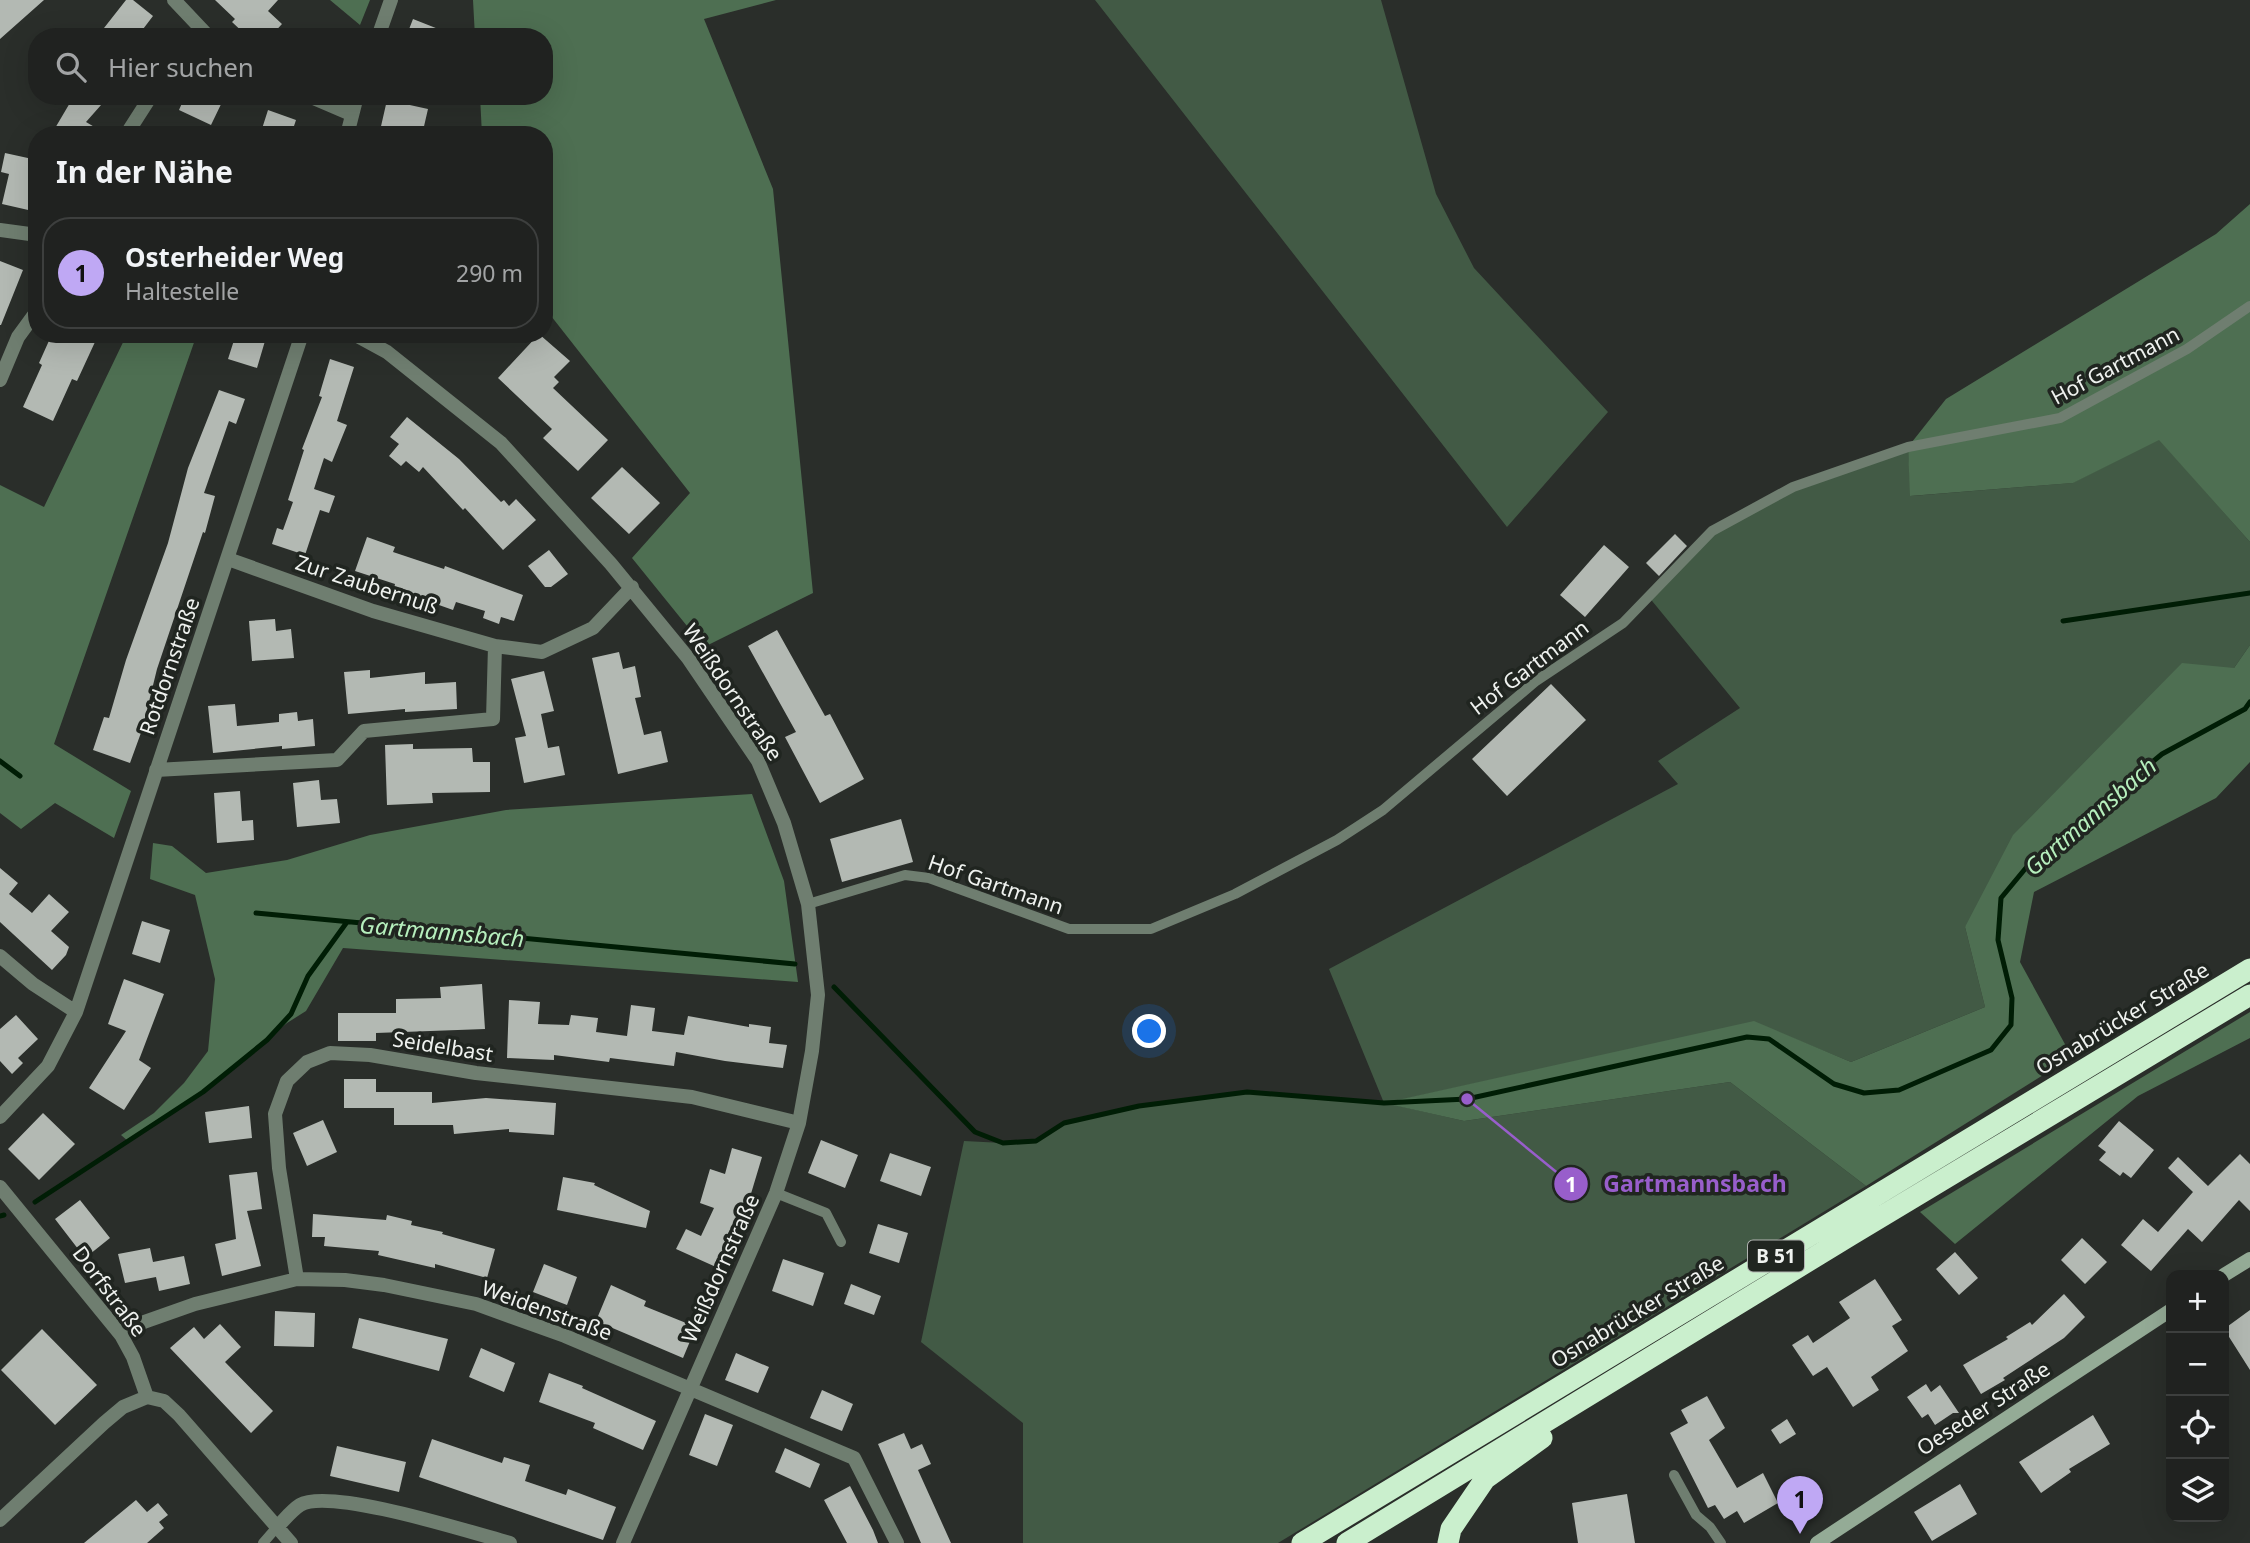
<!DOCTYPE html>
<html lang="de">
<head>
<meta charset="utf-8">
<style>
  body { margin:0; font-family:"Noto Sans",sans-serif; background:#282a29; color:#f1f3f6 }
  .controls { position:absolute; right:21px; bottom:21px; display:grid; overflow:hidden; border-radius:14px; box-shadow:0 7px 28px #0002 }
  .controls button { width:63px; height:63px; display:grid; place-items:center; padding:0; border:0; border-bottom:2px solid #3d3f3e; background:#202220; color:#f1f3f6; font:35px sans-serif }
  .you { position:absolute; left:1150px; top:1032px; width:24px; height:24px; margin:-18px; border:5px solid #fff; border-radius:50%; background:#1a73e8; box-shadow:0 0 0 10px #1a73e833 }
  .badge { display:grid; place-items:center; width:46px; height:46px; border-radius:50%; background:#bfa8f4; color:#111; font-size:23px; font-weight:700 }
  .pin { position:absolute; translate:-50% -58px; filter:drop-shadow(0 2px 4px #0008) }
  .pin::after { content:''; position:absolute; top:37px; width:24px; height:21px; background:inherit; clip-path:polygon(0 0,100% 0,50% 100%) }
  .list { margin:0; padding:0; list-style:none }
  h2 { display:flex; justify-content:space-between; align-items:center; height:91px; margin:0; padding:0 28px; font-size:30px }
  h2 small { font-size:23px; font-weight:400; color:#a2a4a5 }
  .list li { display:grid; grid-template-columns:46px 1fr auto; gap:21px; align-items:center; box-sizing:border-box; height:112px; margin:0 14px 14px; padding:0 14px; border:2px solid #3d3f3e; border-radius:28px }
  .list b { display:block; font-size:26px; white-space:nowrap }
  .list p { margin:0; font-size:23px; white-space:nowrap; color:#a2a4a5 }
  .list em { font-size:23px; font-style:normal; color:#a2a4a5 }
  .icon { flex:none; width:38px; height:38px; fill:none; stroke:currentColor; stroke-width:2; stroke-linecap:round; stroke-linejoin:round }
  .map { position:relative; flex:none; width:2250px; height:1543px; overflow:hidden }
  .search { position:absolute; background:#202220; box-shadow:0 7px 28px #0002; left:28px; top:28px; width:525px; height:77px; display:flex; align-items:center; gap:18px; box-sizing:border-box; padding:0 24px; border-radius:28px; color:#a2a4a5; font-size:26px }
  .panel { position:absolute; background:#202220; box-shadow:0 7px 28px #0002; left:28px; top:126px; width:525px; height:217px; border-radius:28px }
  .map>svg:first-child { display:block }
  .green { fill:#425a45 }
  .forest { fill:#4e6f52 }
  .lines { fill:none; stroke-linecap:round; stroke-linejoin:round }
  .stream { stroke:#001d05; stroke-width:5 }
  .building { fill:#b3b9b3 }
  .lane { stroke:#6f7e70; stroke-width:10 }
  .street { stroke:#6f7e70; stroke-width:14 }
  .secondary { stroke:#94ab96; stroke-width:14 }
  .highway { stroke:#caefcd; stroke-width:21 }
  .labels { text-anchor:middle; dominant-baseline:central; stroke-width:7; stroke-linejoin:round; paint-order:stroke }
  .shield { fill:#202520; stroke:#b1b4b1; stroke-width:2 }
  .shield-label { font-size:19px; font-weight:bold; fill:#eff2ef }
  .street-label { font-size:21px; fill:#eff2ef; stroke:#202520 }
  .water-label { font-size:23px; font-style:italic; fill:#b6efbd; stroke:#202520 }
  .leader { fill:none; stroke:#985ecb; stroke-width:2.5 }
  .callout-dot { fill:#985ecb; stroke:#202520; stroke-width:2.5 }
  .mark-label { font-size:21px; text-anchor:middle; font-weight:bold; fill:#fff }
  .callout-label { font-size:23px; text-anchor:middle; font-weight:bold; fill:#985ecb; stroke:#202520; stroke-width:7; stroke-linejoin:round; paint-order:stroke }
</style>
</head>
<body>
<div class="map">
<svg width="2250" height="1543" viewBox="0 0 2250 1543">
  <rect width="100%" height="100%" fill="#2a2e2a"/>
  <path class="green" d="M1095 0H1381L1436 194 1474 268 1608 412 1507 527Z
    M2159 439 2250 542V645L2234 668 1965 927 1985 1007 1851 1062 1754 1022 1386 1103 1464 1121 1730 1082 1866 1186 1278 1543H1023V1423L921 1342 964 1141 1003 1143 1036 1141 1064 1123 1139 1106 1247 1092 1384 1103 1329 969 1678 784 1658 761 1740 708 1648 596 1712 531 1793 487 1908 447 1911 496 2072 483Z"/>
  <path class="forest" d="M330 0H370L360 25Z
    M473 0H776L704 19 773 189 813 593 704 647 632 558 690 493 544 307V135H482L480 96H544V37H475Z
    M2250 204V542L2159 440 2073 483 1910 496 1908 447 1946 399 2216 234Z
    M127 334H197L54 744 131 791 114 838 55 803 21 829 0 813V485L44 507Z
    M2250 645V762L2216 798 2034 892 2020 962 2072 1057 1866 1186 1730 1082 1464 1121 1384 1103 1754 1021 1851 1062 1985 1007 1965 927 2013 835 2182 663 2234 668Z
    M752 794 784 881 798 982 343 948 306 1011 287 1023 202 1091 129 1142 121 1135 154 1113 184 1083 208 1051 215 979 195 895 150 879 153 843 172 846 206 873 287 860 370 835 506 810Z
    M2250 1012V1038L2138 1096 1955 1244 1920 1212Z"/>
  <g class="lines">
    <path class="stream" d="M2063 621 2250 593
      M0 761 20 776
      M256 913 795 964
      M834 987 975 1132 1003 1143 1036 1141 1064 1123 1139 1106 1247 1092 1384 1103 1467 1099 1747 1037 1769 1039 1834 1084 1864 1093 1899 1090 1991 1050 2011 1025 2012 998 1998 940 2001 898 2030 863 2162 754 2245 709 2250 702
      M35 1202 203 1092 267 1040 291 1014 308 976 347 922
      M0 1216 4 1215"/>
  </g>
  <path class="building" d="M0 0H44L0 39Z
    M126 0H133L153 16 137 37H115L104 28Z
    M215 0H278L268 11 282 24 270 37H248L232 22 235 19Z
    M413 19 456 36V37H406Z
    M74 96H109L86 122 108 135H51Z
    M185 96H225L211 125 179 110Z
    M387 100 428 109 422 135H379Z
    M268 110 296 120 291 135H260Z
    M5 153 37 160V212L2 204 9 174 1 172Z
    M0 261 23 270 1 325H0Z
    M52 334H78L95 342 77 381 72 379 53 421 23 407 42 365 39 363Z
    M236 334 265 341 257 368 228 359Z
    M539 334 570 361 554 377 559 382 553 388 608 440 578 471 543 438 552 429 498 378Z
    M330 359 354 367 337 421 347 425 332 462 324 458 314 489 335 496 329 513 320 510 305 555 272 544 277 528 283 530 293 502 288 500 304 450 302 449 322 397 319 396Z
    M219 390 245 399 236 424 229 421 204 493 215 496 205 533 203 532 157 669 142 730 130 763 93 750 104 717 109 718 126 660 168 543 188 468Z
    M407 417 459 459 501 502 504 500 509 506 516 499 536 520 503 550 465 508 463 510 423 467 419 472 406 461 401 466 389 456 399 444 390 437Z
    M622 467 660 503 629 534 591 498Z
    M1675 534 1687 546 1659 576 1646 563Z
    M367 537 395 547 393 552 444 569 445 566 523 595 514 621 501 617 499 624 483 618 485 611 456 602 453 610 394 589 395 584 355 571Z
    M1604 545 1629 567 1585 617 1560 595Z
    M549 550 568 574 551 587H545L528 566Z
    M275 619 276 631 291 629 294 658 252 661 249 621Z
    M777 630 825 716 830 714 864 779 820 803 785 737 796 732 748 646Z
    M619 652 623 669 635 666 641 697 635 698 644 735 661 731 668 762 618 774 592 658Z
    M370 670V678L425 672V684L456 682 457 709 405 712V709L348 714 344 672Z
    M544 671 554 711 541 714 548 748 559 746 565 775 524 783 515 738 526 736 511 679Z
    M1551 684 1586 720 1507 796 1472 759Z
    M235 704 237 726 279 722V714L297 712 298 721 313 719 315 746 282 749V746L213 753 208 706Z
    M413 744V749L472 748 473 762H490V792L432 793 433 803 387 805 385 745Z
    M319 780 321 800 337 799 340 823 297 827 293 783Z
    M240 791 242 821 253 820 254 840 217 843 214 793Z
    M901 819 913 862 842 882 830 839Z
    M0 868 18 883 9 894 32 913 49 894 69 912 51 931 69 947 66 955 52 970 0 922Z
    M142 921 170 930 160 963 132 954Z
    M124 979 164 994 139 1060 151 1068 124 1110 89 1088 126 1031 108 1024Z
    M482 984 485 1029 376 1033V1041H338V1013H396V999L441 998 440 987Z
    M509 1000 540 1002 538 1024 569 1025 571 1015 598 1018 596 1032 627 1036 631 1005 655 1008 652 1031 684 1035 688 1016 749 1027V1024L771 1027 769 1043 787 1045 783 1068 725 1061 676 1052 674 1066 610 1058 609 1062 554 1055V1060L507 1058Z
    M16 1015 38 1039 18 1058 23 1063 12 1074 0 1061V1029Z
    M344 1079H376V1092H432V1103L486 1098 556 1103 554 1135 509 1132V1129L454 1134 453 1125H394V1108H344Z
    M249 1106 252 1138 209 1143 205 1112Z
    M43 1113 75 1144 39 1180 8 1149Z
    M323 1120 337 1152 307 1166 293 1133Z
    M2119 1121 2154 1150 2131 1178 2123 1172 2120 1176 2099 1160 2106 1152 2098 1146Z
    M821 1140 858 1155 845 1188 808 1173Z
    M732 1148 762 1157 744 1217 740 1216 716 1267 676 1249 686 1229 701 1236 714 1208 700 1203 710 1169 725 1174Z
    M890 1153 931 1167 921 1196 880 1181Z
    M2240 1154 2250 1164V1211L2239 1200 2202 1242 2188 1229 2151 1271 2121 1245 2143 1219 2158 1232 2193 1192 2168 1168 2178 1157 2208 1186Z
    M257 1172 262 1209 247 1211 261 1266 222 1276 215 1244 236 1239 229 1175Z
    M563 1177 595 1183 594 1185 650 1211 646 1228 557 1210Z
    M80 1200 110 1238 85 1258 55 1219Z
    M313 1214 386 1220 387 1215 412 1221 411 1225 443 1232 442 1234 495 1249 487 1278 435 1264V1268L378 1255 379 1251 324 1246 325 1237H312Z
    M878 1224 908 1233 899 1263 869 1253Z
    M2082 1238 2107 1262 2085 1284 2061 1260Z
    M150 1248 153 1262 184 1256 190 1284 159 1291 156 1277 125 1283 118 1254Z
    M1955 1252 1978 1278 1959 1295 1936 1269Z
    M783 1259 824 1273 813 1306 772 1291Z
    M544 1264 577 1277 567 1305 533 1292Z
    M1875 1279 1902 1320 1892 1326 1908 1351 1871 1377 1879 1390 1853 1407 1827 1367 1813 1376 1792 1345 1808 1335 1813 1343 1850 1318 1839 1302Z
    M851 1284 881 1296 874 1315 844 1304Z
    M611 1285 646 1301 644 1306 696 1327 683 1358 596 1321Z
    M2064 1294 2085 1317 2064 1338 2003 1378 2005 1380 1981 1394 1963 1365 2008 1339 2006 1337 2030 1322 2032 1325Z
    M2250 1310V1370L2224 1329Z
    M275 1311 315 1313 314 1347 274 1346Z
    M359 1318 448 1339 439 1371 352 1348Z
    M220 1324 241 1347 225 1362 273 1411 251 1433 170 1348 194 1327 204 1339Z
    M42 1329 97 1385 55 1425 1 1370Z
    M481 1348 515 1363 504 1392 469 1377Z
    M736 1353 769 1367 758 1393 725 1380Z
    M549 1373 583 1386 582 1388 656 1421 643 1450 593 1428 595 1423 539 1402Z
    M1926 1384 1931 1392 1940 1385 1959 1413H1953L1935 1425 1928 1414 1922 1418 1907 1397Z
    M822 1390 853 1404 842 1431 810 1418Z
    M1707 1396 1725 1428 1709 1440 1737 1488 1763 1473 1778 1503 1744 1523 1737 1511 1724 1519 1715 1505 1708 1508 1670 1433 1688 1423 1681 1410Z
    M705 1414 733 1425 717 1466 689 1455Z
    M2093 1415 2110 1444 2069 1469 2071 1472 2041 1493 2019 1462Z
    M1787 1419 1796 1434 1780 1444 1771 1430Z
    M904 1433 911 1449 922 1444 931 1464 918 1470 951 1543H921L900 1495 878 1444Z
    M432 1439 502 1463 504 1457 530 1465 525 1481 566 1495 568 1489 616 1507 603 1540 419 1477Z
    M337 1446 406 1462 399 1492 330 1476Z
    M785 1448 820 1464 810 1488 775 1472Z
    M1960 1484 1977 1514 1932 1541 1914 1512Z
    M850 1486 873 1530 878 1543H847L824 1500Z
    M1627 1494 1635 1543H1578L1572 1503Z
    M136 1500 147 1512 158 1503 168 1515 159 1522 164 1528 147 1543H84Z"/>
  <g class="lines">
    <path class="lane" d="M808 904 905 875 929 878 1069 929H1151L1235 894 1337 840 1383 810 1536 681 1623 623 1712 531 1793 487 1908 447 2060 418 2187 349 2250 306
      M776 1193 826 1213 841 1242
      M1674 1475 1696 1515 1710 1527 1721 1543
      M263 1543 277 1527"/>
    <path class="street" d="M174 0 209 37
      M378 37 391 0
      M309 96 351 114
      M126 135 151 96
      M347 135 357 96
      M0 230 37 235
      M354 334 387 352 501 443 611 564 688 658 758 761 784 823 808 904 818 995 812 1051 799 1123 776 1193 623 1543
      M0 380 18 337 37 311
      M228 559 373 611 495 646 542 652 593 628 632 587
      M156 770 337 760 364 731 493 719 495 646
      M0 956 33 984 76 1012
      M0 1117 48 1066 76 1012 302 334
      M0 1187 121 1335 133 1357 147 1397
      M297 1279 279 1168 275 1114 287 1081 307 1062 330 1053 370 1055 476 1073 692 1097 799 1123
      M121 1335 144 1322 195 1304 297 1279 345 1280 384 1285 476 1304 565 1336 854 1458 897 1543
      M147 1397 164 1401 179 1415 291 1543
      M0 1520 104 1423 123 1407 147 1397
      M277 1527C284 1520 292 1510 300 1505 330 1487 473 1533 510 1543"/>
    <path class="secondary" d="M2224 1275 2250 1259
      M1817 1543 2171 1310"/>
    <path class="highway" d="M1302 1543 2250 969
      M1347 1543 1851 1235 2250 995
      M1448 1543 1451 1529 1485 1479 1542 1438"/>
  </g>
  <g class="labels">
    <rect class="shield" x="1748" y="1240.5" width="56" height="31" rx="5"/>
    <g class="shield-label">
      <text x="1776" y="1256">B 51</text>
    </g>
    <g class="street-label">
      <text transform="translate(2115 365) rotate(-28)">Hof Gartmann</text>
      <text transform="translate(367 584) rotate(18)">Zur Zaubernuß</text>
      <text transform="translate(169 666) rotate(-71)">Rotdornstraße</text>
      <text transform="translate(1529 667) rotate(-37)">Hof Gartmann</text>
      <text transform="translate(733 692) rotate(56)">Weißdornstraße</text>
      <text transform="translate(996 884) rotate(19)">Hof Gartmann</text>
      <text transform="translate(2122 1018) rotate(-31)">Osnabrücker Straße</text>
      <text transform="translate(443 1046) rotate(9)">Seidelbast</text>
      <text transform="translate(720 1268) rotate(-66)">Weißdornstraße</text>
      <text transform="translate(110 1291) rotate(53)">Dorfstraße</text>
      <text transform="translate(547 1310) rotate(20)">Weidenstraße</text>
      <text transform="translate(1637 1311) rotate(-31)">Osnabrücker Straße</text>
      <text transform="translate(1983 1408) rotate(-33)">Oeseder Straße</text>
    </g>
    <g class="water-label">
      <text transform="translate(2090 816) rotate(-41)">Gartmannsbach</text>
      <text transform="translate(442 931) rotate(5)">Gartmannsbach</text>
    </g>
  </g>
  <path class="leader" d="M1467 1099L1571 1184"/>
  <g class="callout-dot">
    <circle cx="1467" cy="1099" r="7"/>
    <circle cx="1571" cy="1184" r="18"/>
  </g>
  <g class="mark-label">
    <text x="1571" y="1192">1</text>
  </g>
  <g class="callout-label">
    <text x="1695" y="1192">Gartmannsbach</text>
  </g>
</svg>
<div class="controls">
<button>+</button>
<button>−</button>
<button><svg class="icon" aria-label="locate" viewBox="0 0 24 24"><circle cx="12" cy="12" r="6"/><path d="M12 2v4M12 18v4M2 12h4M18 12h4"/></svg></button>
<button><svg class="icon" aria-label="layers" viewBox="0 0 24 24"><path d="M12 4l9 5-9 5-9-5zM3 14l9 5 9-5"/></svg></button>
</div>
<div class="you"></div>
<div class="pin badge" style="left:1800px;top:1534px">1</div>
<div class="search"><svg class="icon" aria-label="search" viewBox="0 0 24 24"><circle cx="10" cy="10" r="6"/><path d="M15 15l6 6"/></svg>Hier suchen</div>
<section class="panel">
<h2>In der Nähe<small></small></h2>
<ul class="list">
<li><span class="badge">1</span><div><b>Osterheider Weg</b><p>Haltestelle</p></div><em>290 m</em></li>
</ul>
</section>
</div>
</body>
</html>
